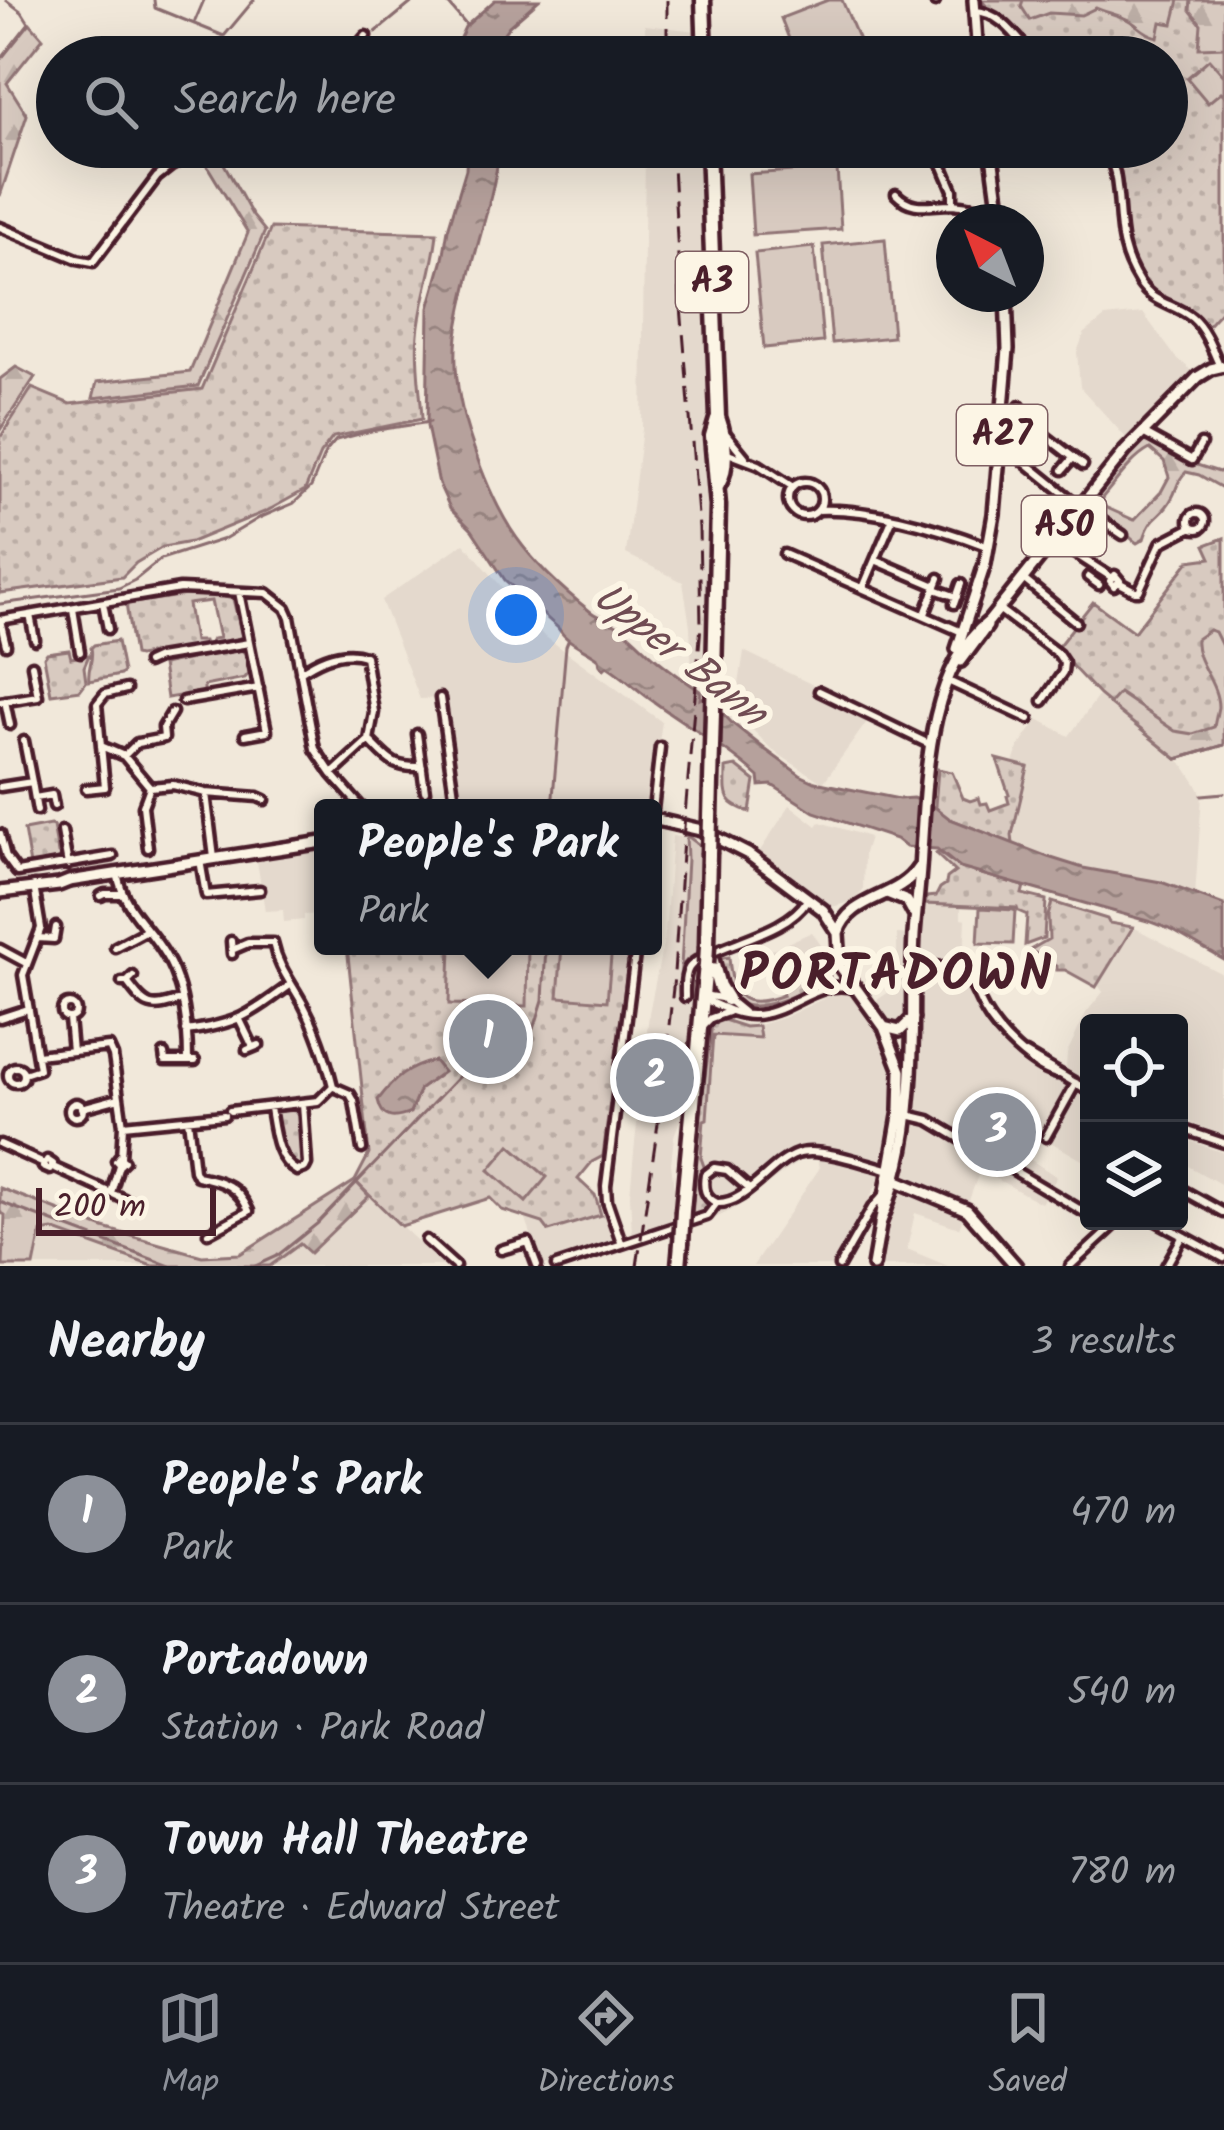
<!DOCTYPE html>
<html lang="en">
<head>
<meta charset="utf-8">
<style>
  body { margin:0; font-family:Kalam,sans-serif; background:#242831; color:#f1f3f6 }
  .controls { position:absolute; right:36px; bottom:36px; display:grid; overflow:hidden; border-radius:12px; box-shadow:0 12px 48px #0002 }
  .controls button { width:108px; height:108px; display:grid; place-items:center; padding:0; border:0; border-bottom:3px solid #363941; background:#171b24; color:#f1f3f6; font:60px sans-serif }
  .compass { position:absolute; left:936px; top:204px; width:108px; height:108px; border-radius:50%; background:#171b24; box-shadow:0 12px 48px #0002; rotate:318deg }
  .scale { position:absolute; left:36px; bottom:30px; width:180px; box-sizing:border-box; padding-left:12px; border:6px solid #4a1f2b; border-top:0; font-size:33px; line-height:42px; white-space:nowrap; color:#4a1f2b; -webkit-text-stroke:9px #fcf5e5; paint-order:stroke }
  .you { position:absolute; left:516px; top:615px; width:42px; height:42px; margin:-30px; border:9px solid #fff; border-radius:50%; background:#1a73e8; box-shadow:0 0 0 18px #1a73e833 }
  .badge { display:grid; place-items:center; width:78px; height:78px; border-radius:50%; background:#8c9099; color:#fff; font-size:39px; font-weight:700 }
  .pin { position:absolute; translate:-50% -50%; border:6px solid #fff; box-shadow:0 3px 12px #0006 }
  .popup { position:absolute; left:314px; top:799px; width:348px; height:156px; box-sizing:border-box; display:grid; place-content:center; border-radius:12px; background:#171b24; filter:drop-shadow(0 3px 9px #0005); font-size:39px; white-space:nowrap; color:#9ea1a6 }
  .popup b { font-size:45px; color:#f1f3f6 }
  .popup::after { content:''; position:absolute; left:50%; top:100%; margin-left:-24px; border:24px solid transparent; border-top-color:#171b24 }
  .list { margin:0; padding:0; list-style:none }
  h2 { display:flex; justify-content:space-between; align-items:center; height:156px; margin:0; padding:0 48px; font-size:51px }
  h2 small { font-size:39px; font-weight:400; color:#9ea1a6 }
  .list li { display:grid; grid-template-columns:78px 1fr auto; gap:36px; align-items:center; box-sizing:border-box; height:180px; padding:0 48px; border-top:3px solid #363941 }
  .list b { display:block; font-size:45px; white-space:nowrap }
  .list p { margin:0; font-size:39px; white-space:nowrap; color:#9ea1a6 }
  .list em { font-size:39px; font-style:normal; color:#9ea1a6 }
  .icon { flex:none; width:66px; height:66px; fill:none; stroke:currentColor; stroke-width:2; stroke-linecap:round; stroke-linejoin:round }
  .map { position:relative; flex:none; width:1224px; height:1266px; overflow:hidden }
  .search { position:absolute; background:#171b24; box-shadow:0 12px 48px #0002; left:36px; right:36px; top:36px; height:132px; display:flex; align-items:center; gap:30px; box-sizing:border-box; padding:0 42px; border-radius:66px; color:#9ea1a6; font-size:45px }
  .sheet { height:696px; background:#171b24 }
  nav { display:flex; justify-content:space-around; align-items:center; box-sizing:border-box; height:168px; border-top:3px solid #363941; background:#171b24; font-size:33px; color:#9ea1a6 }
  nav a { display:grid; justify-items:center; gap:6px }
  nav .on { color:#8c9099 }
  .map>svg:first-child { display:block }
  .built { fill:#e4d9cd }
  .green { fill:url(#green-dots); stroke:#917476; stroke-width:3 }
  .forest { fill:url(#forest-firs); stroke:#917476; stroke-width:3; fill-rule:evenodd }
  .pitch { fill:#d8cac0; stroke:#917476; stroke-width:3 }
  .water { fill:url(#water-ripples); stroke:#8b6d6f; stroke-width:3 }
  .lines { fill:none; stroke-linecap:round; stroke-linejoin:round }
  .stream { stroke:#8b6d6f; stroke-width:3 }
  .minor-casing { stroke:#4a1f2b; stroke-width:15 }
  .major-casing { stroke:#4a1f2b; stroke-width:18 }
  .highway-casing { stroke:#4a1f2b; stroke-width:21 }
  .minor { stroke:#fcf5e5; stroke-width:6 }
  .major { stroke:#fcf5e5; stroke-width:9 }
  .highway { stroke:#fcf5e5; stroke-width:12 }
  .rail { stroke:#4a1f2b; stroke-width:3; stroke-dasharray:18 9; stroke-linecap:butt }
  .highway-bridge-casing { stroke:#4a1f2b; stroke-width:21; stroke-linecap:butt }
  .highway-bridge { stroke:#fcf5e5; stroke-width:12 }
  .labels { text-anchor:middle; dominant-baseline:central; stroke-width:12; stroke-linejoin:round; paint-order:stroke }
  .shield { fill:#fcf5e5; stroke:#7f5f63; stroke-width:3 }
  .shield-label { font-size:36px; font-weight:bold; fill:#4a1f2b }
  .water-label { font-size:42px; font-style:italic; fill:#704c53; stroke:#fcf5e5 }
  .district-label { font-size:51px; font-weight:bold; letter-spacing:3px; fill:#4a1f2b; stroke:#fcf5e5 }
</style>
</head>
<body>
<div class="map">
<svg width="1224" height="1266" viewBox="0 0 1224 1266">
  <defs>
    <pattern id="green-dots" width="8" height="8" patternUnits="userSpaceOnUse" patternTransform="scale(3)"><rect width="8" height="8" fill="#d8cac0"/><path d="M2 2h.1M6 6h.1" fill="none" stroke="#bbada5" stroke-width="1.8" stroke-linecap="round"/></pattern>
    <pattern id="forest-firs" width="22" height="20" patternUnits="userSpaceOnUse" patternTransform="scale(3)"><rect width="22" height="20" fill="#d8cac0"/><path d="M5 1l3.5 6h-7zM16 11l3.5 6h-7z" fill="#bbada5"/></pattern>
    <pattern id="water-ripples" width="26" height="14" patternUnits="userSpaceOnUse" patternTransform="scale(3)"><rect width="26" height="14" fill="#b6a19c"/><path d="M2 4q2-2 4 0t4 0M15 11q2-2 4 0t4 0" fill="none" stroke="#96837f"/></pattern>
  </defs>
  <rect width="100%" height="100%" fill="#f1e8da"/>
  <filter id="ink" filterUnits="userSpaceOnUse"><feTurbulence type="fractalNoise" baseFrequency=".00833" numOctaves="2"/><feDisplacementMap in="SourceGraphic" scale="24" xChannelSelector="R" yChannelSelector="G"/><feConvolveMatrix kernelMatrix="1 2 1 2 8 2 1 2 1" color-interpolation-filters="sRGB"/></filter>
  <g filter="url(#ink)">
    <path class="built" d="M645 25 697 31 698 57H645Z
      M645 147H701L707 414 708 678 692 673 690 626 683 582 626 554 642 429Z
      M1143 313 1174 355 1193 372 1128 440 1080 387 1077 352 1084 334 1105 317Z
      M464 543 543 635 662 722 649 808H462L443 698 420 699 381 600Z
      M744 651 813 685 811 690 869 719 823 783 772 750 735 711Z
      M1099 695 1184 765 1197 785 1202 795 1195 896 1161 882 1083 868 1013 844 1012 835 1028 768 1013 763 1018 748 1038 719 1069 736Z
      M790 805 817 826 820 822 869 837 864 853 863 891 853 901 832 907 758 854Z
      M672 836 686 838 687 859 682 965 699 952 692 1044 684 1110 674 1136 671 1163 675 1199 670 1222 632 1235 630 1195 634 1152 649 1013 665 934Z
      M323 848V914L304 915V920L284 922 283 910 265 911 257 861 273 856Z
      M922 904 961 906V918L966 919 964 962H922L918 957Z
      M1133 927 1224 975V1136L1179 1118V1023H1089V1083L1066 1068 1067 1053 1086 1013 1103 992 1098 985Z
      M812 932 831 960 798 979 775 976 765 953Z
      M897 934 912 935 911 1009 905 1023 900 1027 891 1026 874 1002 889 992 897 976Z
      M931 974 950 975 962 982 989 1026 1037 1070 1089 1097V1164L1040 1136 1028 1158 1057 1177 1041 1203 980 1170 959 1228 915 1213 907 1249 948 1266H879L912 1131 920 982Z
      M854 992 891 1050 897 1084 887 1164 848 1242 833 1266H753L819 1169 817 1157H805L732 1210 709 1221 692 1224 690 1206 695 1149 711 1023 721 1018 756 1026 785 1017 835 993Z
      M1179 1137 1224 1153V1186L1179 1161Z
      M369 1196 444 1266H270L300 1244 310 1252Z
      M605 1214 615 1241 542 1266 525 1217 544 1223 550 1230Z
      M53 1230 146 1263 152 1266H34L41 1232Z"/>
    <path class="green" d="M981 0H1224V308L1202 332 1196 322 1146 291 1121 244 1115 172 1106 147H1167V57H1034Z
      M271 228 437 233C434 267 421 300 418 334 415 362 421 392 422 419L333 437 320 454 305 490 267 511 191 542 163 547 136 563 122 577 0 593V438L32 388 70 404 202 389Z
      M1224 538V745L1177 759 1099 695 1056 649 1093 602 1134 632 1189 561 1211 558 1205 545Z
      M186 595 221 596 233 599 242 636 238 639 209 645 212 639 219 638 211 601 188 604 194 641H204L205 645 138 656 134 655 126 604Z
      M117 641 123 672 120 675 89 681C87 668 94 660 91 648L94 645Z
      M240 649 245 653 249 673 245 678 204 686V692L167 698 162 665Z
      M69 650 71 658 89 655 84 667 86 682 80 690 51 694 44 657 47 653Z
      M997 759 1028 767 1012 835 1013 844 950 819 942 815 935 806 938 769 952 772 963 798 970 801 979 798 981 804 987 803 990 810 1009 803 1007 796 1009 795Z
      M736 766 755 781 750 812C722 803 726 795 726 768Z
      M50 825 53 826 58 853 62 854 63 858 30 865 24 830Z
      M938 852 960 868 1024 886 1022 894 1046 900 1044 938 1025 945 1027 915 1018 911 1017 908 925 904 927 897 936 896 940 888 946 884 947 878 955 872 936 854Z
      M1052 902 1107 919 1109 923 1133 927 1096 987 1065 970H1057V966L1030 950 1049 939 1048 916Z
      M347 946H630L603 1156 592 1162 578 1179 595 1195 601 1215 549 1231 543 1223 502 1210 490 1198 401 1226 355 1181 369 1154Z
      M729 957C732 997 741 1011 783 995L777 977 798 980 829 961 830 979 823 984C778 1001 722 1034 717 959Z
      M721 1019 745 1027 758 1026 760 1038 713 1035 707 1119 704 1120 701 1158 705 1169 700 1193 709 1209 704 1215 692 1217 698 1130 712 1024Z
      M295 1110 301 1120 304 1165 300 1169 293 1168C281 1154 273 1130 276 1112Z"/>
    <path class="forest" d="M1023 0H1179L1173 24 1161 22 1158 37C1142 34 1138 23 1124 18 1115 14 1105 12 1096 8L1081 15 1049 13 1030 20 1021 6Z
      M1191 0H1224V47L1199 48 1201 24 1190 10Z
      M30 23 43 38 7 83 27 115 0 196V60Z
      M217 151 252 215 265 231 198 386 93 398 97 382 190 372 248 233 203 159Z
      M16 367 35 377 0 430V379Z
      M1148 439 1181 460 1219 472 1224 469V489L1199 475 1186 472C1176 481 1178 488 1172 498 1162 518 1152 512 1144 539L1137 543C1132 540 1129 536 1124 532 1114 522 1098 518 1087 507L1089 502 1129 452ZM1150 449 1164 461 1169 477 1161 492 1134 520 1105 507 1102 498C1116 482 1131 459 1150 449Z
      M1209 630 1215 632 1224 650V745L1177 759 1109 704 1119 693 1175 731 1193 734 1214 727C1214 726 1218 708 1218 707 1218 682 1194 662 1196 639Z
      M686 835 702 847 699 952 687 960 681 967 687 859Z
      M355 1181 369 1196 310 1253 300 1244 270 1266H152L53 1230 41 1232 34 1266H3L5 1215 0 1212V1188L104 1228 202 1256 240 1254Z"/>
    <path class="pitch" d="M828 0H842L866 57H796L781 18Z
      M1209 59 1224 76V95L1221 92 1208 103 1187 78Z
      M837 168 841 229 753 235 749 174Z
      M885 239 893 337 832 343 823 245Z
      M814 247 823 342 764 348 755 253Z
      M980 908 1015 910 1013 944 978 943Z
      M451 946H528L527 1006 449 1004Z
      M562 946H612L607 1001 558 997Z
      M510 1145 547 1177 526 1202 489 1170Z"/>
    <path class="water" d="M495 0H539L509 26 486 57H451L465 27Z
      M467 147H500C492 211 466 271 457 335 453 370 460 409 472 443 499 523 524 559 591 612 600 619 613 621 623 629 637 640 649 654 664 665 676 675 689 683 701 692L700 699 706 696 732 723 766 750 800 775 815 782 899 799 913 798 936 808 950 819 1048 857 1083 868 1161 882 1224 905V960L1172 930 1151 922 960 868 937 849 906 847 896 839 814 812 772 785 760 786 759 777C725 746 683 724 646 696 633 686 621 675 607 666L604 669 600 665 599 659C585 648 568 644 558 628L505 580 472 530 450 508 439 484 427 426 429 308 443 259 448 229 466 169Z
      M434 1061 443 1072 420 1089 410 1113C394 1120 382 1120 378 1100 394 1079 407 1067 434 1061Z"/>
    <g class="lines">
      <path class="stream" d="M154 0 155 8 224 36 254 0
        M445 0 467 26
        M195 21 204 0
        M376 32 415 0
        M0 60 29 23 22 12 6 0
        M0 604 119 588 135 580 161 559 224 539 259 518 294 503 311 487 325 453 336 440 371 431 430 422
        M1177 759 1224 745
        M1202 795 1224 793
        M552 808 566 646 568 641
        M0 1202 170 1266
        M255 1266 277 1256 318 1223 460 1075 524 1038 535 1026 543 1000 546 946"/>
      <g class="minor-casing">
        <path id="minor" d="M934 0 935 2
          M974 11C1000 11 1018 39 1034 57
          M348 57 366 36
          M1106 147C1109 155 1113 165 1115 173 1123 215 1114 242 1139 282 1154 305 1174 303 1192 318 1205 329 1213 351 1220 367
          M939 157 953 190V204
          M896 194C912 211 930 204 951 204 969 205 980 210 999 207
          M0 227 77 259 93 262 157 177 171 166 207 147
          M1020 406 1022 418 1083 465
          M1143 433 1192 460 1201 444
          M727 435 745 457
          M1001 447 1009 449 1077 504 1123 535
          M728 453 759 465 793 487
          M1063 470 1073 458
          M788 499a17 17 0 1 1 34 0a17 17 0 1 1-34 0Z
          M818 510C872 508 939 528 989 547
          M1189 521a8 8 0 1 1 16 0a8 8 0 1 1-16 0Z
          M1054 540 1111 577
          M784 554 962 632
          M875 560 936 586
          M1115 575 1120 581 1114 586 1110 581Z
          M1088 577 1099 585
          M1023 579 1076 622
          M1120 583 1135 591H1139L1161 543 1192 527
          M863 588 892 520
          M935 589 957 597
          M239 592 267 731 245 735
          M103 603 108 629
          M954 604 961 584
          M73 609 80 652
          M1000 610 1058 654 1064 663 1063 672 1043 701
          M925 614 939 578
          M30 615 35 640
          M0 620 180 589 267 593 286 608 290 617 315 749 332 774 362 808
          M0 620 6 645
          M147 663 158 658 249 643
          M300 672C319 659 342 648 365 656L374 712 369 740 332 774
          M948 681 1029 719
          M819 691 931 745
          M440 698 456 808
          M5 701 10 725
          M183 701 259 688
          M0 702 38 696 32 665
          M417 734 425 791
          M369 740C389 760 392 768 422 767
          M24 741 32 782
          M101 746 124 756 150 787
          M124 756 137 743 164 738 163 727 172 712
          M0 787 32 782 37 811
          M86 789 105 787 97 704 105 694 126 689
          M206 793 214 858
          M35 798 52 795 54 806
          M653 810 660 747
          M62 831 68 865
          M0 834 6 857 17 872 113 856
          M148 848 143 806 150 787 173 785 206 793 258 797 265 800
          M200 860 206 895 260 890
          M117 873C125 913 147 923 166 956 184 985 188 1028 188 1061
          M101 896 105 894H120
          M38 938 54 939 56 927
          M231 941 232 954
          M115 947 147 930
          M0 949 26 963
          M914 956C932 972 955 963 967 977 974 986 979 1001 985 1011 998 1034 1031 1067 1057 1074
          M122 982H127L133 976
          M127 982C146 1008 151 1011 182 999
          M703 995 727 999 743 1012
          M685 997C685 988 684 976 689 968 693 962 699 960 705 956 736 940 789 930 807 900
          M705 1000C720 1006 735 1015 752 1015 788 1016 818 976 856 989
          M62 1011a7 7 0 1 1 14 0a7 7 0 1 1-14 0Z
          M0 1018 28 1009
          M69 1019 72 1051
          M240 1020 253 1047
          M704 1025 711 1018 728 1012
          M186 1031C238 1024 249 1015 290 985
          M247 1050 259 1045
          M164 1054 165 1061H195
          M1026 1054 1089 1091
          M37 1055 109 1047 113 1056 123 1125 121 1157
          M8 1075a8 8 0 1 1 16 0a8 8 0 1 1-16 0Z
          M24 1074 39 1069 23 975 41 928 34 886
          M334 1087 350 1094 354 1101 362 1149
          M69 1110a7 7 0 1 1 14 0a7 7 0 1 1-14 0Z
          M82 1108 119 1098
          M270 1108C274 1131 276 1160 297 1171L305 1168 307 1164 303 1103
          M230 1111 318 1101 333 1086C326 1058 317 1030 303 1004 291 982 278 967 273 943H248L234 949
          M908 1115 929 1120 1089 1215
          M188 1119 194 1170 197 1176C223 1181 238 1186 249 1211L208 1233
          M123 1125 224 1115
          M1179 1128 1224 1143
          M1046 1137 1076 1083
          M0 1144 44 1164
          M119 1157 124 1161 120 1165 116 1161Z
          M47 1160 53 1164 50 1170 43 1167Z
          M53 1167 133 1203
          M1179 1188 1224 1213
          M111 1193 119 1165
          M717 1203C747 1204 769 1164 797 1154 817 1146 868 1164 890 1170
          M717 1203C704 1197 703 1187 705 1175L714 1168 727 1170 748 1188
          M1156 1221 1224 1258
          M426 1240 455 1266
          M621 1242 607 1201 606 1186 636 946
          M501 1250 528 1242 537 1266
          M556 1266 707 1216 717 1203
          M839 1266 872 1208 884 1195
          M1070 1266 1119 1221
          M1166 1266 1183 1236"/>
      </g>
      <g class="major-casing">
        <path id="major" d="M974 0 978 57
          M991 147 1001 222
          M957 649 985 564 994 514 1008 349 1006 294
          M961 661 987 626
          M653 819 701 830 748 854 823 910 838 933 840 966 884 1027 901 1071 900 1110 873 1266
          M0 892 59 885 69 881 323 842
          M887 893 907 901 914 914
          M838 933C850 895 898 900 918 868
          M884 1027 900 1031 913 1018
          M895 1180 967 1210 1016 1266
          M880 1224C896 1185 906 1142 909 1100 915 1045 911 990 914 935 916 907 920 880 921 852 926 781 927 669 989 621L1125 451 1198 377 1211 369 1224 366"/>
      </g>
      <g class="highway-casing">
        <path id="highway" d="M703 0 705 57
          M708 147 718 417C725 437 729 467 718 485
          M714 676 718 506 712 436 717 419
          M707 946 709 854
          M712 961 719 986 727 999
          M683 1211 706 964
          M679 1266 681 1243"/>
      </g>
      <use href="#minor" class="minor"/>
      <use href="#major" class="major"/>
      <use href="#highway" class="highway"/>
      <path class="rail" d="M667 0V57
        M637 1266 660 1110 673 988 683 839 701 625 699 528 680 294 672 147"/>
      <g class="highway-bridge-casing">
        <path id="highway-bridge" d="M709 854 714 676
          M706 964 707 946
          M681 1243 683 1211"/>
      </g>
      <use href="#highway-bridge" class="highway-bridge"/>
    </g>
  </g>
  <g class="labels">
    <g class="shield">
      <rect x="676" y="252" width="72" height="60" rx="9"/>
      <rect x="957" y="405" width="90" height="60" rx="9"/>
      <rect x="1022" y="496" width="84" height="60" rx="9"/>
    </g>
    <g class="shield-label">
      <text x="712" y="282">A3</text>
      <text x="1002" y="435">A27</text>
      <text x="1064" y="526">A50</text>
    </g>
    <g class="water-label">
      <text transform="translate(679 656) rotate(38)">Upper Bann</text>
    </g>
    <g class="district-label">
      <text x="897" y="976">PORTADOWN</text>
    </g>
  </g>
</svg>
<div class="controls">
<button><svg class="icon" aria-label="locate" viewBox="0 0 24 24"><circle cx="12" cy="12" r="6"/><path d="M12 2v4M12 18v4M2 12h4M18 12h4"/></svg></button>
<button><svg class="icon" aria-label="layers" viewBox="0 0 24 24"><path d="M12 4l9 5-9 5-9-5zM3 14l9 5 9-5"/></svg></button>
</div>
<svg class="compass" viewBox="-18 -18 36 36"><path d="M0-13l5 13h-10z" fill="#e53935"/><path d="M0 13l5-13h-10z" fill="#9ea1a6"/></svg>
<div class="scale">200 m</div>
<div class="you"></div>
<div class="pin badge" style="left:488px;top:1039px">1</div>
<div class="popup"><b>People's Park</b>Park</div>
<div class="pin badge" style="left:655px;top:1078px">2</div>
<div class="pin badge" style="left:997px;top:1132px">3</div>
<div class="search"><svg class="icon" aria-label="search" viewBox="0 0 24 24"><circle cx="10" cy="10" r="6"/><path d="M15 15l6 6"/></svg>Search here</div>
</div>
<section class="sheet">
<h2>Nearby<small>3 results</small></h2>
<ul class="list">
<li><span class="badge">1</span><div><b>People's Park</b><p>Park</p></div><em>470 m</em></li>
<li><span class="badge">2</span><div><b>Portadown</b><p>Station · Park Road</p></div><em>540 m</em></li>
<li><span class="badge">3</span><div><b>Town Hall Theatre</b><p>Theatre · Edward Street</p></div><em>780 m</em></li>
</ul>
</section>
<nav>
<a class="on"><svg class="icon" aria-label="map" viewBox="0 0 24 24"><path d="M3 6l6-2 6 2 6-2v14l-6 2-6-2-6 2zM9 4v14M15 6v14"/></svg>Map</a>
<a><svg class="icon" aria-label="directions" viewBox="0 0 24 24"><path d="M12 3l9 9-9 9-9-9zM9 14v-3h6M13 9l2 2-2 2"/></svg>Directions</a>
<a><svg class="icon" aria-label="saved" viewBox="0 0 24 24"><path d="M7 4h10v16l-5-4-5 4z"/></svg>Saved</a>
</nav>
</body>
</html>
